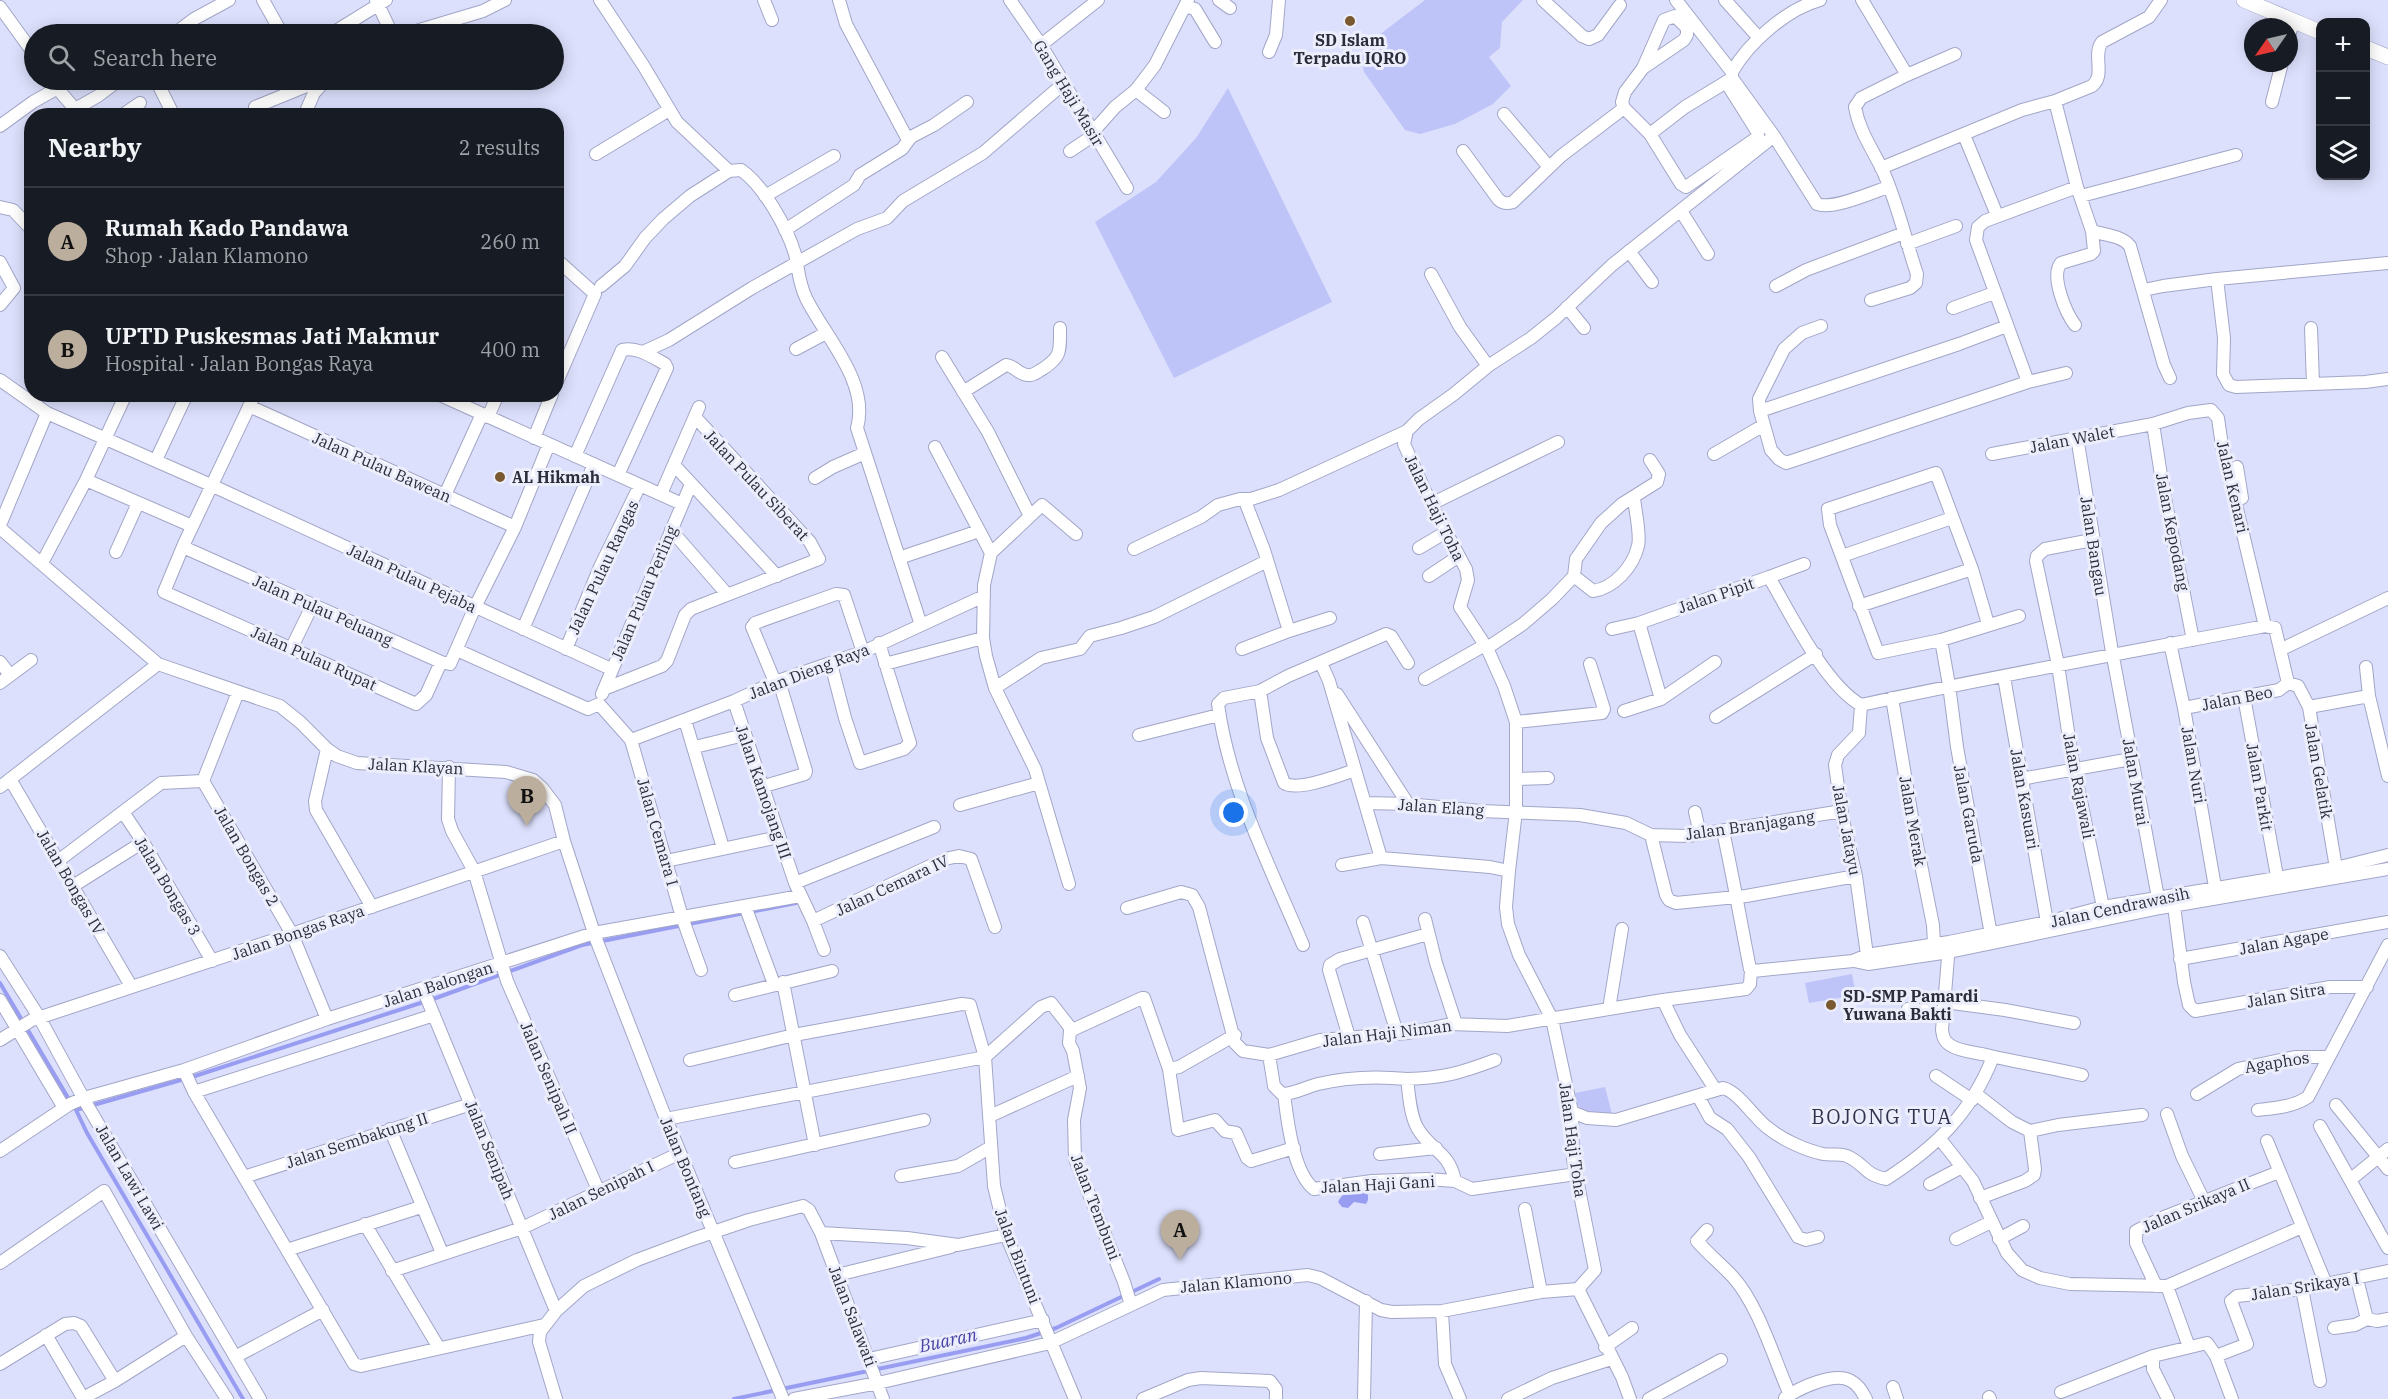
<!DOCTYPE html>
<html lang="en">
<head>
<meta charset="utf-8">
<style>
  body { margin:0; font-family:"IBM Plex Serif",serif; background:#242831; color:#f1f3f6 }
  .controls { position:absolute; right:18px; top:18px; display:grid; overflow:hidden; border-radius:12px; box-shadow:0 3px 15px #0003 }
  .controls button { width:54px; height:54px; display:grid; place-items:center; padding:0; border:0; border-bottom:2px solid #363941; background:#171b24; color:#f1f3f6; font:30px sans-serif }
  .compass { position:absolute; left:2244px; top:18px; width:54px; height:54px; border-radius:50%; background:#171b24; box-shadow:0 3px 15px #0003; rotate:236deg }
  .you { position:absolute; left:1234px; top:813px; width:21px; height:21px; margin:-15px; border:4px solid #fff; border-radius:50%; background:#1a73e8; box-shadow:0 0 0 9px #1a73e833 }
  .badge { display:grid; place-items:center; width:39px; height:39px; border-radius:50%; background:#bcae9d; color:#111; font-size:20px; font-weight:700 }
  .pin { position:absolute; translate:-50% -50px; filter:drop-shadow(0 2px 3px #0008) }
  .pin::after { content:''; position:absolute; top:32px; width:21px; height:18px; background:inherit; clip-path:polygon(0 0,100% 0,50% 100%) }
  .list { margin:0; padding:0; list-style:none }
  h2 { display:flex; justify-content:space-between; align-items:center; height:78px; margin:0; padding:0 24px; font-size:26px }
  h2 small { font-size:20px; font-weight:400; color:#9ea1a6 }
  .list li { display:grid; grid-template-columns:39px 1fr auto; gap:18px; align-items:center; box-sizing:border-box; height:108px; padding:0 24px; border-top:2px solid #363941 }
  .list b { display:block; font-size:22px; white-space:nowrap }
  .list p { margin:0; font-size:20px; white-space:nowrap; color:#9ea1a6 }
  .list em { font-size:20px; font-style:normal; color:#9ea1a6 }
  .icon { flex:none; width:33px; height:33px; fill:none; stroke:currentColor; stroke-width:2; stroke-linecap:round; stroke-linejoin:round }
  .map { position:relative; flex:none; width:2388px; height:1399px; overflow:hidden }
  .search { position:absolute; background:#171b24; box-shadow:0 3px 15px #0003; left:24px; top:24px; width:540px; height:66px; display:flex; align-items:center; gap:15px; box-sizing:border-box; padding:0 21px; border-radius:33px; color:#9ea1a6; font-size:22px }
  .panel { position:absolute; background:#171b24; box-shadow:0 3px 15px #0003; left:24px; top:108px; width:540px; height:294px; border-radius:24px }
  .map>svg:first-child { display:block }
  .green { fill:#bfc4f8 }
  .water { fill:#999df2 }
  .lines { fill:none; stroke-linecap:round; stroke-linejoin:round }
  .stream { stroke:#999df2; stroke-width:4 }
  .minor-casing { stroke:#a2a6c7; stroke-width:14 }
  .major-casing { stroke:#a2a6c7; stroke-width:16 }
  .minor { stroke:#fff; stroke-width:12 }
  .major { stroke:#fff; stroke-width:15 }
  .poi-dot { fill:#7b5930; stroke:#eceefc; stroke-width:2 }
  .labels { text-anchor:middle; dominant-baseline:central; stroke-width:6; stroke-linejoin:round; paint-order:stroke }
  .poi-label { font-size:16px; font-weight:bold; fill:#2b2d3a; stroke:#eceefc; text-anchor:start }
  .street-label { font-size:16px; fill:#2b2d3a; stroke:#eceefc }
  .water-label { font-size:18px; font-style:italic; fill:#4945a6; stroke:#eceefc }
  .quarter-label { font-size:20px; letter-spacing:1.5px; fill:#31334e; stroke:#eceefc }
</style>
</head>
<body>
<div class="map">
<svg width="2388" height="1399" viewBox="0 0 2388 1399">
  <rect width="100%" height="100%" fill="#dce0fc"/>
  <path class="green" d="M1425 0H1523L1502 22 1500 48 1489 57 1511 86 1493 104 1455 124 1420 134 1405 130 1364 72 1361 57 1379 35Z
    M1228 88 1332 302 1174 378 1095 222 1156 182 1196 138Z
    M1852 974 1856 995 1809 1003 1805 983Z
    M1605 1087 1612 1114 1582 1111 1576 1102 1575 1093Z"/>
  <path class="water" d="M1360 1188 1368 1195V1200L1366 1204 1354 1202 1348 1208 1342 1207 1338 1202C1343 1192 1349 1190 1360 1188Z"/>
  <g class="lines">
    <path class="stream" d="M0 983 70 1101
      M76 1110 195 1076 436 998 582 945 796 903
      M76 1110 87 1133 243 1399
      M734 1399 1026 1338 1056 1328 1159 1279"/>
    <g class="minor-casing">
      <path id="minor" d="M263 0 282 34
        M376 0 392 34
        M600 0 643 65 677 122 729 171 741 170C763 185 787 227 795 254 799 270 798 281 806 298 825 337 870 382 857 428L921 625
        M764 0 772 20
        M839 0 846 24 908 140
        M1010 0 1041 45 1127 188
        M1219 0 1230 8
        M1543 0 1582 36 1589 39 1598 35 1620 5
        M1676 0 1732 72
        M1725 0 1759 38
        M1862 0 1907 75 1861 98 1855 107C1859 130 1871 147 1881 167 1896 197 1906 242 1917 274L1916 283 1910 288 1871 300
        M1185 6 1195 9 1215 42
        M0 7 34 54
        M174 34 194 19 229 0
        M331 34 386 0
        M406 34 483 11 505 0
        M2289 36 2293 22
        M1041 45 1098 0
        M1269 52 1276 35 1279 0
        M1643 68 1684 40 1687 35V28L1675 16 1664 20 1643 68 1625 92 1622 102 1624 108 1650 134 1681 184 1686 187 1758 137V133L1726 82
        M1907 75 1955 54
        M50 80 75 109 98 96 119 80
        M156 80 174 116
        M1136 90 1164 112
        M2055 101 2077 187 2092 231C2104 235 2121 235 2130 246L2164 365 2170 378
        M2272 102 2282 63
        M255 107 309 85
        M1504 114 1549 167
        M121 116 140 103
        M304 116 314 93 326 80
        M0 126 33 102 56 89
        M1092 133 1115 107 1136 90 1155 65 1188 0
        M1650 134 1685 107 1731 79
        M1964 135 1997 215
        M1774 136 1817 204C1832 210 1871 193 1888 187
        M1070 151 1094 135
        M1463 151 1498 199C1503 204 1507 204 1513 202L1561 156 1624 108
        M596 154 669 110
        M1881 168 2022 110 2055 101 2092 86C2106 75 2092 55 2102 42L2149 17 2161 0
        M765 196 834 156
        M2081 196 2236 155
        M0 207 13 210 32 230
        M1681 211 1708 254
        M785 230 854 185 860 175 902 149 911 137 934 125 967 102
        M1907 244 1956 226
        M1629 251 1652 282
        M556 261 557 260 595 294 556 384
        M0 262 14 288 0 305
        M1431 274 1460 327 1488 366
        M2217 279 2224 338 2223 374 2229 385 2236 387 2365 382 2388 379
        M601 286 625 266 645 238 663 219 690 196 729 171
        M1776 286 1806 270 1904 233
        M2144 290 2163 286 2217 279 2388 263
        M1567 307 1584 328
        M1953 308 1994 293
        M2075 325C2066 313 2050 276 2061 263L2091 254 2094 251 2092 231
        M1821 326 1802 333 1784 349 1759 399 1760 411 1771 450 1779 459 1786 463 2028 382 1976 240 1978 227 1985 221 2077 187
        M2311 328 2313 384
        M796 349 826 333
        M643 352 669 340 752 288 857 229 887 218 903 201 983 153 1063 84
        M942 357 988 432 1030 516
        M0 380 47 413 213 486 611 669
        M2028 382 2066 373
        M963 392 1006 365C1015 366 1019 375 1028 375 1033 376 1037 372 1041 370 1062 357 1060 351 1060 328
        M255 394 184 544 164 592 416 704 426 695 441 662
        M438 394 682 504
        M249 406 515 527
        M1760 411 1959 344 2007 326
        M488 417 498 394
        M2153 424 2163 488 2193 640
        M2077 437 2111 646 2159 903
        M534 438 552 394
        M935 447 991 553
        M1714 454 1764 425
        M1992 454 2153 424 2188 413 2211 410 2218 418 2222 446 2265 626
        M575 456 622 350C637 346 652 357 665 364L667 368 618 475
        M156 460 187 394
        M675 466 777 576
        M2237 467 2242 498
        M815 478 833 467 865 453
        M86 480 192 526
        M661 494 699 407
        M445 495 482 414
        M1431 504 1558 442
        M0 525 47 413
        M0 528 158 664 280 706 300 722 327 749 337 756 357 763 506 772 533 780 542 788 555 805 564 841 596 939 666 1119 783 1399
        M671 530 726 593
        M2092 540 2045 549 2037 556 2036 561 2058 665 2072 758 2103 907
        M183 547 441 662 450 664 475 607 515 527 549 444
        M1419 548 1446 532
        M1134 549 1201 517 1218 505 1240 499H1251L1279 490 1407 431
        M116 552 138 503
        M1842 556 1952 518
        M899 558 979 531
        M42 563 86 480 126 394
        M1429 576 1459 556
        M1574 576 1593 591C1614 588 1633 567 1638 546 1641 535 1635 510 1634 498
        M1769 577 1804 564
        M1859 606 1972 569
        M1639 623 1661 699
        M1988 624 1972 569 1936 473 1828 509 1830 525 1878 653 1941 640 2019 616
        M523 629 594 464
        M1612 629 1639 623 1769 577C1790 613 1825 685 1861 705
        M1289 631 1330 618
        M1941 640 1949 685 1957 747 1992 940
        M2170 643 2184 708 2215 887
        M292 647 312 606
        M2286 647 2388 598
        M1487 648 1523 624 1552 599 1574 576 1576 559 1601 523 1622 504 1657 482 1659 474 1650 460
        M566 649 600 567 640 485
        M1242 649 1289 631 1264 550 1245 501
        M457 650 588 709 599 704
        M0 662 10 675
        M1321 663 1329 681 1381 858
        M831 664 845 718 860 763 904 749 910 743 879 643
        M885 664 983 638
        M2366 667 2369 696 2388 776
        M2004 677 2047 922
        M1425 679 1485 645
        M775 682 752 627 755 623 836 594 844 595 863 652
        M0 683 31 660
        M2288 683 2298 686 2309 707 2336 868
        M995 688 1041 658 1080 649 1090 636 1121 628 1154 617 1267 561
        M604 689 662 666 667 661 685 615 691 609 819 559 810 542 696 418
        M1260 691 1267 738 1284 783C1297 792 1340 775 1355 770
        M602 694 691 484
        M1337 694 1408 804
        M2244 697 2277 876
        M1892 698 1915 835 1933 925 1934 944
        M734 701 795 883 813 921 824 950
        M599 704 631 740 682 917 701 970
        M1861 705C1995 676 2130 652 2265 626L2275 628 2288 683
        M1861 705 1859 733 1838 755 1835 765 1842 816 1856 876 1868 962
        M2309 707 2369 696
        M2184 708 2279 690 2288 683
        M1624 711 1661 699 1715 662
        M1716 717 1816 654
        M685 720 723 848
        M1516 722 1602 713 1604 709 1590 664
        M1139 735 1219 715
        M631 740 734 701 775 682 863 652 984 596
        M695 747 744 735
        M327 749 315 801 316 810 372 907
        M449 767 448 819 452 831 474 871 507 981 599 1192
        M10 779 131 986
        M1516 779 1548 778
        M2021 779 2131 759
        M203 781 292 934 327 1019
        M203 781 238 692
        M0 787 158 664
        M761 787 805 774 806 771 779 681
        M1366 803 1408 804 1480 811 1580 815 1626 823 1651 835 1688 836 1842 811
        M960 805 1039 783
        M123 812 143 842 212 961
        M1695 812 1700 834
        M1723 831C1733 877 1741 923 1750 969L1753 971 1853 961 1867 955 1949 942 2047 922 2103 907 2336 868 2388 855
        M1651 835 1666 895 1669 900 1676 903 1746 896 1856 876
        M58 861 161 783 203 781
        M666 861 779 837
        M1342 865 1381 858 1490 867 1509 871
        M795 883 934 827
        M1069 884 1035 769 995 688 986 656 983 638 984 585 991 553 1042 505 1076 534
        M73 886 143 842
        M745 906 774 984
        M2174 906 2184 982 2189 1005 2195 1011 2330 987H2367
        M1127 908 1181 892 1192 895 1199 907 1235 1043 1243 1051 1269 1055 1320 1040 1408 1033 1451 1024 1507 1026 1663 1000 1746 989 1750 984 1751 970
        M1425 919 1436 963 1456 1024
        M813 921 945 859 959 856 971 859 995 927
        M1363 922 1397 1033
        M1303 945C1271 868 1229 788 1218 704L1224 698 1260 691 1288 676 1386 634 1391 636 1408 663
        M1949 945 1942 1030C1943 1037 1944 1041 1950 1045 1959 1051 1972 1052 1982 1054 2015 1062 2048 1067 2082 1075
        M0 956 39 1017 86 1103 260 1399
        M2180 959 2388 922
        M1854 961 1868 964 1949 952 2160 908 2388 869
        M783 982 815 1145
        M423 989 556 1311
        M735 995 832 971
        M0 1000 64 1108
        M1663 1000 1680 1035 1715 1089
        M1945 1002 2005 1010 2074 1023
        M1609 1009 1622 929
        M1908 1009 1944 1013
        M1349 1037 1329 970 1330 965 1340 959 1428 934
        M0 1040 32 1020 292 934 564 841
        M1269 1055 1274 1086 1282 1094C1294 1094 1306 1087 1318 1084 1347 1077 1377 1076 1407 1079 1409 1094 1410 1116 1418 1129 1431 1151 1449 1151 1455 1181
        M690 1060 794 1035 962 1004 970 1005 985 1057 994 1186 1006 1235 1075 1399
        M1169 1069 1179 1067 1235 1035
        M184 1070 194 1092 354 1364 361 1366 544 1325
        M1936 1076 1972 1100
        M1407 1079C1444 1078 1460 1073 1495 1060
        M194 1092 434 1015
        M1284 1094C1287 1118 1293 1173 1314 1189L1372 1181 1427 1179 1455 1181 1472 1189 1576 1174
        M1976 1094 2012 1122 2030 1131 2058 1125 2142 1115
        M2197 1094 2238 1069 2295 1057H2329
        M1698 1096 1710 1118 1727 1129 1749 1157 1798 1237 1806 1240 1818 1237
        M2336 1105 2388 1169
        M2258 1110C2275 1108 2293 1107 2308 1097L2388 945
        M1572 1112 1587 1118 1616 1120 1723 1088C1739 1092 1754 1118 1768 1128 1783 1140 1805 1150 1823 1154 1833 1156 1842 1152 1851 1158 1867 1167 1864 1174 1886 1179 1936 1147 1971 1113 1993 1057
        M2167 1114 2182 1156 2204 1201
        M990 1116 1078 1076
        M666 1119 985 1057 1041 1007 1051 1003 1072 1030
        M2320 1126 2388 1248
        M390 1129 442 1253
        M1940 1139 1973 1181 2007 1253 2022 1270 2040 1278 2070 1284 2167 1286 2302 1227
        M2267 1141 2326 1284
        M0 1151 70 1104 84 1098 184 1070 327 1019 594 933 800 896
        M1380 1154 1436 1148
        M735 1162 924 1120
        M901 1176 958 1166 991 1147
        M244 1177 471 1104
        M2350 1180 2388 1149
        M1930 1184 1962 1167
        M1980 1198 2025 1181 2034 1175 2035 1169 2030 1131
        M1525 1209 1541 1292
        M365 1224 439 1348
        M1707 1230 1697 1241C1708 1254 1722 1265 1733 1277 1759 1306 1774 1359 1790 1395
        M821 1233 883 1399
        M1956 1239 1991 1222
        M1999 1239 2023 1226
        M287 1250 421 1207
        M0 1263 104 1191 186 1336 227 1399
        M392 1271 522 1228 680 1153
        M837 1275 951 1247
        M2357 1279 2367 1319 2377 1321 2388 1319
        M2156 1286 2136 1243V1231L2164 1217 2279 1172
        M2167 1286 2189 1347
        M1578 1289 1595 1270 1573 1159 1572 1112 1552 1019 1519 955 1508 924 1506 907 1509 871 1516 811V722L1504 686 1487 648 1460 607 1468 580 1466 569 1431 504 1404 444 1407 431 1419 419 1454 394 1488 366 1531 338 1556 318 1612 265 1774 136 1732 78V72C1749 42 1787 9 1820 0
        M1578 1289 1622 1377 1630 1399
        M2302 1289 2320 1381
        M1131 1305 1124 1282 1075 1159 1074 1120 1080 1088 1073 1051 1069 1043 1070 1031 1142 998H1144L1169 1069 1178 1130 1215 1120 1225 1131 1236 1133 1247 1158 1251 1161 1294 1148
        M1442 1311 1445 1364 1460 1399
        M2334 1328 2355 1325 2367 1319
        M46 1335 83 1398 115 1381 186 1336
        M1605 1347 1632 1328
        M2153 1356V1369L2168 1399
        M2216 1356 2247 1344 2231 1301 2237 1296 2302 1289 2388 1271
        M235 1357 323 1310
        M869 1359 1043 1320
        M0 1364 65 1324 74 1323 81 1326 115 1381
        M1893 1387 1897 1399
        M2061 1392 2153 1356 2207 1343 2216 1356 2232 1399
        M1989 1397 1990 1399
        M1785 1398C1799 1388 1835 1371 1851 1381 1859 1385 1862 1392 1866 1399
        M556 1399 539 1342 540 1332 556 1311 584 1286 637 1260 693 1239 749 1220 803 1206 809 1210 821 1233 907 1238 958 1245 1006 1235
        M794 1399 878 1383 1050 1343 1163 1290 1308 1275 1320 1278 1381 1310 1392 1312 1442 1311 1541 1292 1578 1289
        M1143 1399 1188 1380 1201 1378 1270 1381 1276 1389V1399
        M1364 1399 1366 1301
        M1508 1399 1552 1378 1611 1359
        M1649 1399 1721 1360"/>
    </g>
    <g class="major-casing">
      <path id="major" d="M2244 0 2320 32
        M2366 48 2388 57"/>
    </g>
    <use href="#minor" class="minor"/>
    <use href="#major" class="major"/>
  </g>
  <g class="poi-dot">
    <circle cx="1350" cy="21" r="6"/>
    <circle cx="500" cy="477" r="6"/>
    <circle cx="1831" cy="1005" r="6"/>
  </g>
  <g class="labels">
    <g class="poi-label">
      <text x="1350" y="40" text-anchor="middle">SD Islam<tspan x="1350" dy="18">Terpadu IQRO</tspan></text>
      <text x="512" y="477">AL Hikmah</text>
      <text x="1843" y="996">SD-SMP Pamardi<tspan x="1843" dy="18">Yuwana Bakti</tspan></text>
    </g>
    <g class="street-label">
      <text transform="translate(1069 93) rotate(59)">Gang Haji Masir</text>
      <text transform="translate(2072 439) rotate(-11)">Jalan Walet</text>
      <text transform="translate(382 467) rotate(24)">Jalan Pulau Bawean</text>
      <text transform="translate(757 485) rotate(47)">Jalan Pulau Siberat</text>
      <text transform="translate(2233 487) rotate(77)">Jalan Kenari</text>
      <text transform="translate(1435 508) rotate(64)">Jalan Haji Toha</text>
      <text transform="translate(2173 532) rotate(79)">Jalan Kepodang</text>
      <text transform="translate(2094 546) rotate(81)">Jalan Bangau</text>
      <text transform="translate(603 567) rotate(-65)">Jalan Pulau Rangas</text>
      <text transform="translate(412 578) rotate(25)">Jalan Pulau Pejaba</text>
      <text transform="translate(644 593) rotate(-67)">Jalan Pulau Perling</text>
      <text transform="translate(1716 595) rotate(-19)">Jalan Pipit</text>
      <text transform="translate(323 610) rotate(24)">Jalan Pulau Peluang</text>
      <text transform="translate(314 658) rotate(24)">Jalan Pulau Rupat</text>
      <text transform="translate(809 671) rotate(-21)">Jalan Dieng Raya</text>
      <text transform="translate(2237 698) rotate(-11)">Jalan Beo</text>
      <text transform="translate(2194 765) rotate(80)">Jalan Nuri</text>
      <text transform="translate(416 766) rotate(3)">Jalan Klayan</text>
      <text transform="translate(2319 771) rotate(80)">Jalan Gelatik</text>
      <text transform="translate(2136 782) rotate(80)">Jalan Murai</text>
      <text transform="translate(2079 786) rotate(79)">Jalan Rajawali</text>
      <text transform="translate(2260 787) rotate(80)">Jalan Parkit</text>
      <text transform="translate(764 792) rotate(71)">Jalan Kamojang III</text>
      <text transform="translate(2025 799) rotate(80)">Jalan Kasuari</text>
      <text transform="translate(1441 807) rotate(4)">Jalan Elang</text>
      <text transform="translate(1969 814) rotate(79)">Jalan Garuda</text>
      <text transform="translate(1913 821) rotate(80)">Jalan Merak</text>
      <text transform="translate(1750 825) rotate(-8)">Jalan Branjagang</text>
      <text transform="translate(1847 830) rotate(79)">Jalan Jatayu</text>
      <text transform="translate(658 832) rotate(74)">Jalan Cemara I</text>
      <text transform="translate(247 856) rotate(60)">Jalan Bongas 2</text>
      <text transform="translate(71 882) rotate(60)">Jalan Bongas IV</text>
      <text transform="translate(892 885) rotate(-25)">Jalan Cemara IV</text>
      <text transform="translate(168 886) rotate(59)">Jalan Bongas 3</text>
      <text transform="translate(2120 907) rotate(-12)">Jalan Cendrawasih</text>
      <text transform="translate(298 932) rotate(-19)">Jalan Bongas Raya</text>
      <text transform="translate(2284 941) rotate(-10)">Jalan Agape</text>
      <text transform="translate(438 984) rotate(-18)">Jalan Balongan</text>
      <text transform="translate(2286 995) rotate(-10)">Jalan Sitra</text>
      <text transform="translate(1387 1033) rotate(-7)">Jalan Haji Niman</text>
      <text transform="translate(2277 1062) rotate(-9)">Agaphos</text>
      <text transform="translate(549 1078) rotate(67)">Jalan Senipah II</text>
      <text transform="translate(357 1140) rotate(-18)">Jalan Sembakung II</text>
      <text transform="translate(1573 1140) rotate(82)">Jalan Haji Toha</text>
      <text transform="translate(490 1150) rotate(68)">Jalan Senipah</text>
      <text transform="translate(686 1167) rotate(67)">Jalan Bontang</text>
      <text transform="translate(130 1177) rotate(60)">Jalan Lawi Lawi</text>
      <text transform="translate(1378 1184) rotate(-3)">Jalan Haji Gani</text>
      <text transform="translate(601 1190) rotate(-26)">Jalan Senipah I</text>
      <text transform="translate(2196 1205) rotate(-23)">Jalan Srikaya II</text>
      <text transform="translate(1096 1207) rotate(69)">Jalan Tembuni</text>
      <text transform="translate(1018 1256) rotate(69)">Jalan Bintuni</text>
      <text transform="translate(1236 1282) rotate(-5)">Jalan Klamono</text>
      <text transform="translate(2305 1286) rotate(-9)">Jalan Srikaya I</text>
      <text transform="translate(853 1316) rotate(69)">Jalan Salawati</text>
    </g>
    <g class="water-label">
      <text transform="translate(948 1340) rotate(-12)">Buaran</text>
    </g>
    <g class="quarter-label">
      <text x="1882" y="1116">BOJONG TUA</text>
    </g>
  </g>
</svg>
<div class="controls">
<button>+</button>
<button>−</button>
<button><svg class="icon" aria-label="layers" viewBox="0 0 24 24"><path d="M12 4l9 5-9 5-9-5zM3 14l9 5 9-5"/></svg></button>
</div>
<svg class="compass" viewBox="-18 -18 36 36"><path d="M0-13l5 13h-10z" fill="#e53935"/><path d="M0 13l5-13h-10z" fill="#9ea1a6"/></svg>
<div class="you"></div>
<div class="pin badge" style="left:1180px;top:1260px">A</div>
<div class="pin badge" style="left:527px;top:826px">B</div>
<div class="search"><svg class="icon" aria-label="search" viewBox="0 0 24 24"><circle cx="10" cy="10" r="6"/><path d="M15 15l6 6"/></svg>Search here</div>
<section class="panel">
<h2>Nearby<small>2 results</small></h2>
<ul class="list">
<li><span class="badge">A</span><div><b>Rumah Kado Pandawa</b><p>Shop · Jalan Klamono</p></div><em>260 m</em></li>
<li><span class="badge">B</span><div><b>UPTD Puskesmas Jati Makmur</b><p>Hospital · Jalan Bongas Raya</p></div><em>400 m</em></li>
</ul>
</section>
</div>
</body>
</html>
